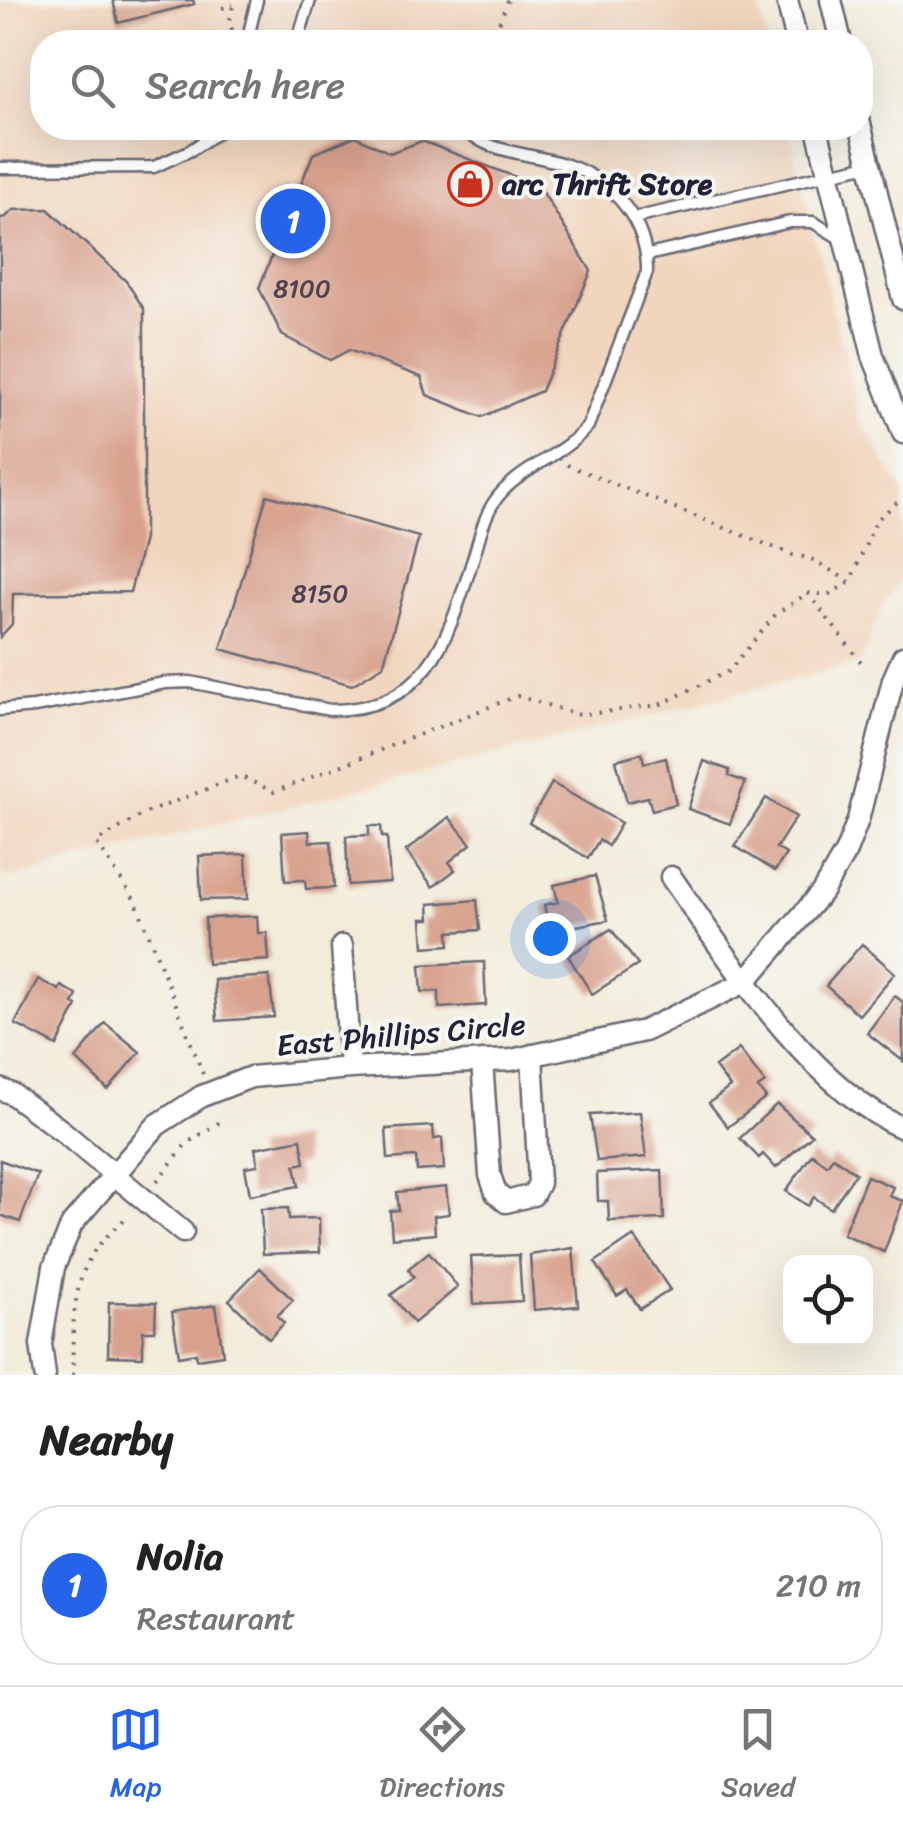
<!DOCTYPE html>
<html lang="en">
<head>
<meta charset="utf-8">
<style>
  body { margin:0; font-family:Sriracha,sans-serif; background:#f2f2f2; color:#222 }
  .controls { position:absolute; right:30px; bottom:30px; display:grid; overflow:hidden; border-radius:20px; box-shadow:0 10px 40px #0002 }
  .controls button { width:90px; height:90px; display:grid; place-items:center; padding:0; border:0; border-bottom:2px solid #e0e0e0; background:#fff; color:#222; font:50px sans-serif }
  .you { position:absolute; left:550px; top:938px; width:35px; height:35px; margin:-25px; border:8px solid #fff; border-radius:50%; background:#1a73e8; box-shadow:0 0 0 15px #1a73e833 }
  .badge { display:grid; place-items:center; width:65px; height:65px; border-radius:50%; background:#2563eb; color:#fff; font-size:32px; font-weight:700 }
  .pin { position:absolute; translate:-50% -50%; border:5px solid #fff; box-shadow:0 2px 10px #0006 }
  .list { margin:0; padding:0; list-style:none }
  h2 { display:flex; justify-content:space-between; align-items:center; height:130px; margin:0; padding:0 40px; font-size:42px }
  h2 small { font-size:32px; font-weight:400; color:#767676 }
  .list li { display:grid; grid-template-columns:65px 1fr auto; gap:30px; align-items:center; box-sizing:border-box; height:160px; margin:0 20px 20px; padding:0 20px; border:2px solid #e0e0e0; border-radius:40px }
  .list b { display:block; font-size:38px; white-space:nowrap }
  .list p { margin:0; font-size:32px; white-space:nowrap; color:#767676 }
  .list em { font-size:32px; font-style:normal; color:#767676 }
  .icon { flex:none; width:55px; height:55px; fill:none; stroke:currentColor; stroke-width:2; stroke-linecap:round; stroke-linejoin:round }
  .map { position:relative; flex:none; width:903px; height:1375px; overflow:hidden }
  .search { position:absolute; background:#fff; box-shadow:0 10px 40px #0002; left:30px; right:30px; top:30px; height:110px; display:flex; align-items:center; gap:25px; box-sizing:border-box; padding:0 35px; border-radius:40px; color:#767676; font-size:38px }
  .sheet { height:310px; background:#fff }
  nav { display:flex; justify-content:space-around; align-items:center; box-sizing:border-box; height:140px; border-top:2px solid #e0e0e0; background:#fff; font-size:28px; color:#767676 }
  nav a { display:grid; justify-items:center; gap:5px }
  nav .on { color:#2563eb }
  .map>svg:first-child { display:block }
  .built { fill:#f1d5bd }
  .building { fill:#d8a18d }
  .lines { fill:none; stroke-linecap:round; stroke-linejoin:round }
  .lane-casing { stroke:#6b6973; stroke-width:15 }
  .street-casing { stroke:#6b6973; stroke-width:25 }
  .path { stroke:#6b6973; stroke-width:4; stroke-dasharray:2.5 8; stroke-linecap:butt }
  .lane { stroke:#fff; stroke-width:10 }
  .street { stroke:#fff; stroke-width:20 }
  .labels { text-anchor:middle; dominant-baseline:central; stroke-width:8; stroke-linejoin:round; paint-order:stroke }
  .number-label { font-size:25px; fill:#504250 }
  .poi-label { font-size:30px; font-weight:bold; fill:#22223b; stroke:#f6f6f2; text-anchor:start }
  .street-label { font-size:30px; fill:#22223b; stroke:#f6f6f2 }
</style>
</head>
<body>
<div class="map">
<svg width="903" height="1375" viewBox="0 0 903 1375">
  <rect width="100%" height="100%" fill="#f6f6f2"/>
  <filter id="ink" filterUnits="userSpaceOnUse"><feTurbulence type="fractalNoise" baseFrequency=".01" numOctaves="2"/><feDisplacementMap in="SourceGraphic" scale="20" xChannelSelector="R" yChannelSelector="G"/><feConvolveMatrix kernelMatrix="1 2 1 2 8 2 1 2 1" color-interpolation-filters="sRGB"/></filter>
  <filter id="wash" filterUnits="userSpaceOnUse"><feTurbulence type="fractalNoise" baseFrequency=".0048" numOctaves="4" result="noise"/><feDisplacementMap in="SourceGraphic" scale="40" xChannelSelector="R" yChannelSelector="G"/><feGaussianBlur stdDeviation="2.25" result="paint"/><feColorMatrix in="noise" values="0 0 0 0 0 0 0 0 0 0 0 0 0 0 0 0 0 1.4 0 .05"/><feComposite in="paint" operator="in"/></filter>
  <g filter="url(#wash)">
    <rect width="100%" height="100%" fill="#f2ecdb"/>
    <path class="built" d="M0 0H757L768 42H42V128H788L860 419 903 492V577L883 602 861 662 0 880Z"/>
    <g id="blocks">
      <path class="building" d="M113 0H193L194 4 118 23Z
        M355 136 390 153 422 141 539 186 591 271 541 391 482 417 427 395 421 377 349 350 330 360 282 335 259 288 313 154Z
        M48 209 126 281 144 309V539L130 592 13 594 12 624 0 637V218L6 217 13 210Z
        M267 495 419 537 383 666 352 685 221 649Z
        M642 753 644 763 666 758 676 804 652 810 648 797 627 802 616 760Z
        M704 761 729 770V776L745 782 730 824 688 809Z
        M552 783 621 823 608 846 599 840 588 858 529 823Z
        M766 798 796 817 776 848 786 854 775 871 735 846Z
        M449 817 471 844 449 862 455 870 433 887 406 851Z
        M369 826H381L382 837H387L390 882 348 885 346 836 369 835Z
        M309 831 310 842 331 841 334 888 306 889 305 880 285 881 282 833Z
        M246 854 248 899 201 900 199 856Z
        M595 876 608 920 550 931 544 905 558 902 554 885Z
        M477 900 480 930 449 932 450 945 424 947 422 919H430L429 904Z
        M257 916 258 933H267L269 960 207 964 205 918Z
        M611 929 638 965 592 994 568 956Z
        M862 944 895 973 859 1015 826 986Z
        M484 962 486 1005 439 1008V991L422 992 420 965Z
        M269 976 274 1017 217 1021 214 980Z
        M38 979 59 990 61 986 77 995 73 1004 77 1006 57 1046 15 1024Z
        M895 996 903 1002V1061L867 1033Z
        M105 1023 140 1052 108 1090 76 1059Z
        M739 1049 765 1083 758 1088 766 1098 728 1127 709 1103 730 1087 715 1067Z
        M777 1104 812 1135 776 1168 763 1154 759 1158 740 1138Z
        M640 1112 646 1157 597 1161 590 1115Z
        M433 1126 434 1139 442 1138 444 1169 417 1171 416 1157 388 1159 386 1129Z
        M301 1139 305 1163 295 1165 299 1186 250 1195 245 1167 258 1165 255 1148Z
        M812 1154 827 1165 833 1157 856 1173 831 1209 814 1197 808 1206 786 1191Z
        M0 1160 38 1174 20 1222 0 1215Z
        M662 1170 664 1219 609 1221 608 1201H598L597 1173Z
        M867 1176 893 1187 889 1196 903 1201 884 1252 843 1234Z
        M446 1187 449 1214 434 1216 435 1234 392 1238 390 1211 399 1210 397 1192Z
        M288 1208 289 1219 319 1218 320 1252 263 1254 261 1209Z
        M634 1236 670 1290 640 1309 627 1290 617 1296 595 1262Z
        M573 1248 578 1306 534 1310 530 1255Z
        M429 1252 458 1287 414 1323 391 1295 414 1277 408 1269Z
        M519 1255 522 1301 474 1304 471 1257Z
        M260 1268 293 1300 277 1316 284 1323 269 1339 229 1300Z
        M109 1302 156 1303 155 1331H143V1357L108 1356Z
        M216 1305 223 1355 197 1359 196 1353 179 1356 172 1312Z"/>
    </g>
  </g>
  <g filter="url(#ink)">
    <use href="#blocks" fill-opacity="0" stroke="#6b6973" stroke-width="2.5"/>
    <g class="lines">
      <g class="lane-casing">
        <path id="lane" d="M252 42 250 29 257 0
          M300 42V33L310 0
          M0 168 154 167 191 150 224 128
          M634 218 869 165
          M648 255 790 222H813L843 240
          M0 710 34 707 165 683 190 682 330 710C429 710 448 638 473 559 479 540 483 519 494 502 516 469 562 457 588 426L647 272C648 224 615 182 570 166 543 156 513 155 487 144 478 140 469 133 460 128"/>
      </g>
      <g class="street-casing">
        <path id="street" d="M787 0 797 42
          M831 0 841 42
          M860 124 903 299
          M817 128 873 356 903 433
          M671 877C727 957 812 1089 903 1128
          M342 946 350 1068
          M482 1061 490 1175 496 1193 506 1202 533 1195 539 1183 532 1055
          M0 1089 12 1094 62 1131 183 1232
          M45 1375 41 1344 54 1267 72 1224 157 1125 202 1096 251 1077 350 1068 511 1060 644 1031 745 982 822 892 846 851 858 820 893 680 903 657"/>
      </g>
      <path class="path" d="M222 8 233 5
        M232 30 230 20 234 0
        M492 42 508 0
        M567 465 793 555 810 558 850 582 876 521 903 497
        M808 593 828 595 850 582
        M203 1074 136 902 96 842 143 814 240 776 274 792 517 696 580 715 659 705 729 671 776 614 808 593 861 662
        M157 1181 187 1143 223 1120
        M73 1375C72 1336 71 1283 95 1250 104 1237 118 1226 129 1215"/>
      <use href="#lane" class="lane"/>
      <use href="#street" class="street"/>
    </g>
  </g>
  <defs>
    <g id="shop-ring" transform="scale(2.25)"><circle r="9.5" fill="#f6f6f2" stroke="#c8321e" stroke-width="1.5"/><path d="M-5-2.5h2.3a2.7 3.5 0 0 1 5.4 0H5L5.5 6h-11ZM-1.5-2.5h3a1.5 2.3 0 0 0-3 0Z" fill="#c8321e"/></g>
  </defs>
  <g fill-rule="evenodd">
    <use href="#shop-ring" x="470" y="184"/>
  </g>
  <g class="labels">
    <g class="number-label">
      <text x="302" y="288">8100</text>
      <text x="320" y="593">8150</text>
    </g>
    <g class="poi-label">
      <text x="502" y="184">arc Thrift Store</text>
    </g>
    <g class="street-label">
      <text transform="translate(401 1035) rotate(-5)">East Phillips Circle</text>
    </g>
  </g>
</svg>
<div class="controls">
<button><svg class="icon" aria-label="locate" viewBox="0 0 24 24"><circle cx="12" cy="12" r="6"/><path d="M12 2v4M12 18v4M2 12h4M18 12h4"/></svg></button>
</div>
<div class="you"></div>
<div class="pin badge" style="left:293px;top:221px">1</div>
<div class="search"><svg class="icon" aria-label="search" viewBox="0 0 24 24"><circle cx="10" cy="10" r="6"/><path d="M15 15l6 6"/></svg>Search here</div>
</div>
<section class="sheet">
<h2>Nearby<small></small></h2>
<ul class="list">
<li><span class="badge">1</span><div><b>Nolia</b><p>Restaurant</p></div><em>210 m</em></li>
</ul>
</section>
<nav>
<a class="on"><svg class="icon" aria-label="map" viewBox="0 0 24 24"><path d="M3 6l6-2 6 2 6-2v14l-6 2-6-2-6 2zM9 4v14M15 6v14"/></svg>Map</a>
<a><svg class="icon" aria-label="directions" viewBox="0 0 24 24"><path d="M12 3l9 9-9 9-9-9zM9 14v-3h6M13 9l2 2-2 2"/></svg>Directions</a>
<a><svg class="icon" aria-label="saved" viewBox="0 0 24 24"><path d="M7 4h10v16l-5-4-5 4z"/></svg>Saved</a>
</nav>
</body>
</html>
